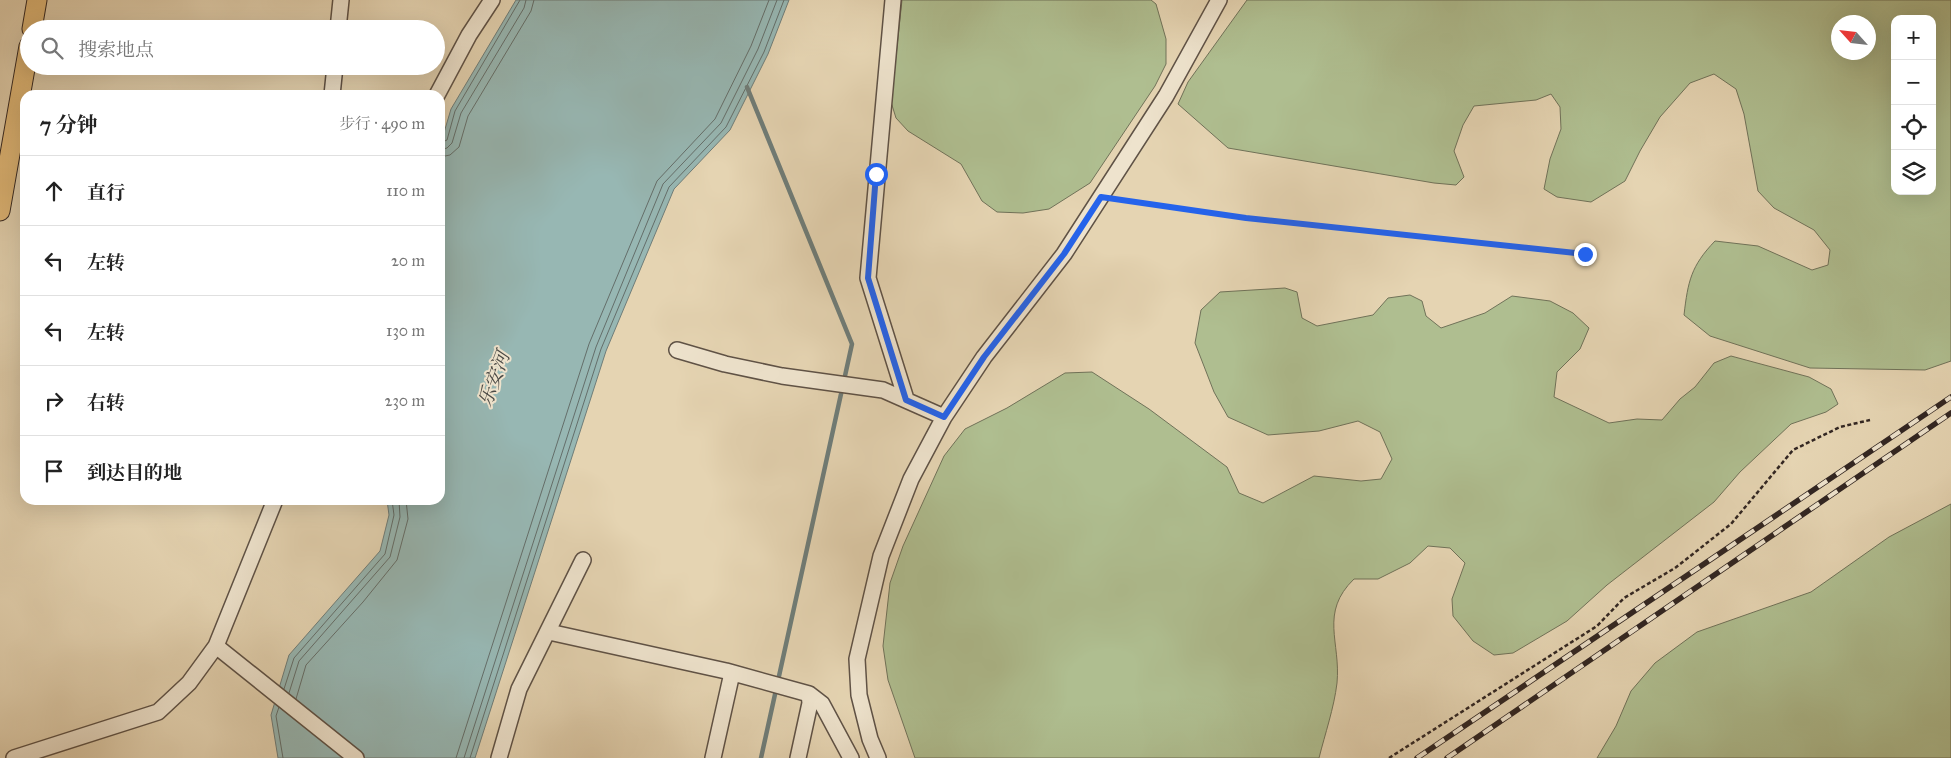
<!DOCTYPE html>
<html lang="zh">
<head>
<meta charset="utf-8">
<style>
  body { margin:0; font-family:"IM FELL Great Primer","Noto Serif SC",serif; background:#f6f6f6; color:#222 }
  .controls { position:absolute; right:15px; top:15px; display:grid; overflow:hidden; border-radius:10px; box-shadow:0 5px 20px #0002 }
  .controls button { width:45px; height:45px; display:grid; place-items:center; padding:0; border:0; border-bottom:1px solid #e0e0e0; background:#fff; color:#222; font:25px sans-serif }
  .compass { position:absolute; left:1831px; top:15px; width:45px; height:45px; border-radius:50%; background:#fff; box-shadow:0 5px 20px #0002; rotate:297deg }
  .stop { position:absolute; width:15px; height:15px; margin:-11px; border:4px solid #2563eb; border-radius:50%; background:#fff }
  .stop.end { background:#2563eb; border-color:#fff; box-shadow:0 1px 5px #0008 }
  .list { margin:0; padding:0; list-style:none }
  h2 { display:flex; justify-content:space-between; align-items:center; height:65px; margin:0; padding:0 20px; font-size:21px }
  h2 small { font-size:16px; font-weight:400; color:#767676 }
  .list li { display:grid; grid-template-columns:32px 1fr auto; gap:15px; align-items:center; box-sizing:border-box; height:70px; padding:0 20px; border-top:1px solid #e0e0e0 }
  .list b { display:block; font-size:19px; white-space:nowrap }
  .list em { font-size:16px; font-style:normal; color:#767676 }
  .icon { flex:none; width:28px; height:28px; fill:none; stroke:currentColor; stroke-width:2; stroke-linecap:round; stroke-linejoin:round }
  .map { position:relative; flex:none; width:1951px; height:758px; overflow:hidden }
  .search { position:absolute; background:#fff; box-shadow:0 5px 20px #0002; left:20px; top:20px; width:425px; height:55px; display:flex; align-items:center; gap:12px; box-sizing:border-box; padding:0 18px; border-radius:28px; color:#767676; font-size:19px }
  .panel { position:absolute; background:#fff; box-shadow:0 5px 20px #0002; left:20px; top:90px; width:425px; height:415px; border-radius:15px }
  .map>svg:first-child { display:block }
  .green { fill:#afbe90; stroke:#707259; fill-rule:evenodd }
  .water { fill:#97b7b3; stroke:#6f7d79 }
  .lines { fill:none; stroke-linecap:round; stroke-linejoin:round }
  .shore { stroke:#646e6a; stroke-width:1 }
  .stream { stroke:#6f7d79; stroke-width:4.5 }
  .minor-casing { stroke:#5f5246; stroke-width:18 }
  .major-casing { stroke:#322622; stroke-width:21 }
  .path { stroke:#322622; stroke-width:2.5; stroke-dasharray:4 2.5; stroke-linecap:butt }
  .minor { stroke:#eee3cd; stroke-width:15 }
  .major { stroke:#e2ba79; stroke-width:19 }
  .rail-casing { stroke:#322622; stroke-width:5.5 }
  .rail { stroke:#eee3cd; stroke-width:4; stroke-dasharray:11; stroke-linecap:butt }
  .route { stroke:#2563eb; stroke-width:6 }
  .labels { text-anchor:middle; dominant-baseline:central; stroke-width:4; stroke-linejoin:round; paint-order:stroke }
  .water-label { font-size:19px; font-style:italic; fill:#4b4a46; stroke:#eee3cd }
</style>
</head>
<body>
<div class="map">
<svg width="1951" height="758" viewBox="0 0 1951 758">
  <rect width="100%" height="100%" fill="#e5d4b2"/>
  <filter id="stains"><feTurbulence type="fractalNoise" baseFrequency=".004" numOctaves="4"/><feColorMatrix values="0 0 0 0 .2 0 0 0 0 .09 0 0 0 0 .02 0 0 0 .5 -.17"/></filter>
  <radialGradient id="worn" r=".72"><stop offset=".6" stop-color="#630" stop-opacity="0"/><stop offset="1" stop-color="#630" stop-opacity=".3"/></radialGradient>
  <path class="green" d="M902 0H1151L1156 4 1166 39V64L1155 86 1090 183 1049 209 1023 213 997 212 982 201 961 164 908 131 896 118 891 102Z
    M1247 0H1951V361L1925 370 1810 368 1710 336 1684 315C1688 281 1691 266 1715 241L1758 246 1812 270 1828 265 1830 250 1814 230 1774 208 1758 191 1744 114 1736 89 1714 74 1690 83 1660 117 1640 151 1625 181 1591 202 1557 197 1544 189 1550 159 1561 129 1560 107 1551 94 1536 100 1474 106 1463 125 1454 151 1464 177 1456 185 1434 183 1228 148 1178 104 1188 82ZM1895 19H1932V191H1895ZM1868 22V52H1838V22Z
    M1285 288 1297 292 1302 318 1317 326 1373 315 1388 298 1410 295 1422 301 1426 316 1441 328 1485 313 1512 296 1550 301 1573 313 1589 328 1580 349 1557 372 1554 397 1609 423 1637 419 1662 420 1680 399 1695 387 1714 363 1731 356 1809 377 1831 389 1838 404 1826 412 1791 424 1740 472 1714 502 1607 585 1567 621 1513 653 1494 655 1473 641 1453 616 1452 599 1465 563 1450 548 1428 546 1410 563 1378 579H1354C1319 613 1341 642 1337 683 1334 708 1325 734 1319 758H915L888 680 883 646 890 583 903 546 944 456 965 429 1007 408 1065 373 1092 372 1149 409 1227 467 1239 493 1263 503 1314 476 1361 481 1381 479 1392 459 1380 432 1358 421 1319 431 1268 435 1228 417 1214 392 1195 343 1201 310 1220 292Z
    M1951 504V758H1597L1616 726 1631 691 1655 663 1697 632 1811 592 1889 537Z"/>
  <path class="water" d="M516 0H789L768 54 730 130 674 189 606 351 475 758H278L271 715 289 655 380 551 389 515 387 500H440V146L451 109Z"/>
  <g class="lines">
    <path class="shore" d="M440 143 447 140 455 111 520 0
      M440 150 447 148 452 143 461 113 524 8 526 0
      M440 157 450 155 459 147 468 116 531 11 534 0
      M284 689 294 658 385 554 394 515 392 500
      M289 693 299 661 390 557 400 517 399 500
      M296 699 306 665 363 602 397 560 408 519 406 500
      M279 707 276 716 283 758
      M456 758 589 344 657 181 715 119 751 46 769 0
      M464 758 596 347 663 184 721 123 758 49 777 0
      M470 758 601 349 669 187 726 127 764 52 784 0"/>
    <path class="stream" d="M747 87 852 344 761 758"/>
    <g class="minor-casing">
      <path id="minor" d="M893 0 868 278 906 399
        M338 29 341 0
        M332 95 335 66
        M437 95 469 35 492 0
        M677 350 725 364 782 376 883 390 944 417
        M549 632 726 671 809 694 810 703 798 758
        M216 646 356 758
        M809 694 822 704 851 758
        M14 758 158 712 189 683 216 646 275 500
        M499 758 519 689 583 560
        M713 758 732 673
        M878 758 870 739 859 695 857 659 881 556 911 479 944 417 984 357 1064 254 1166 96 1219 0"/>
    </g>
    <g class="major-casing">
      <path id="major" d="M32 29 37 0
        M0 211 29 46"/>
    </g>
    <path class="path" d="M1115 199 1247 218 1585 254
      M1389 758 1597 626 1624 598 1675 568 1731 524 1793 450 1840 427 1870 420"/>
    <use href="#minor" class="minor"/>
    <use href="#major" class="major"/>
    <g class="rail-casing">
      <path id="rail" d="M1417 758 1951 397
        M1447 758 1951 413"/>
    </g>
    <use href="#rail" class="rail"/>
  </g>
  <g class="lines">
    <path class="route" d="M876 174 868 278 906 400 944 417 984 357 1064 254 1101 197 1246 218 1585 254"/>
  </g>
  <g class="labels">
    <g class="water-label">
      <text transform="translate(494 379) rotate(-70)">乐安河</text>
    </g>
  </g>
  <rect width="100%" height="100%" filter="url(#stains)"/>
  <rect width="100%" height="100%" fill="url(#worn)"/>
</svg>
<div class="controls">
<button>+</button>
<button>−</button>
<button><svg class="icon" aria-label="locate" viewBox="0 0 24 24"><circle cx="12" cy="12" r="6"/><path d="M12 2v4M12 18v4M2 12h4M18 12h4"/></svg></button>
<button><svg class="icon" aria-label="layers" viewBox="0 0 24 24"><path d="M12 4l9 5-9 5-9-5zM3 14l9 5 9-5"/></svg></button>
</div>
<svg class="compass" viewBox="-18 -18 36 36"><path d="M0-13l5 13h-10z" fill="#e53935"/><path d="M0 13l5-13h-10z" fill="#767676"/></svg>
<div class="stop" style="left:876px;top:174px"></div>
<div class="stop end" style="left:1585px;top:254px"></div>
<div class="search"><svg class="icon" aria-label="search" viewBox="0 0 24 24"><circle cx="10" cy="10" r="6"/><path d="M15 15l6 6"/></svg>搜索地点</div>
<section class="panel">
<h2>7 分钟<small>步行 · 490 m</small></h2>
<ul class="list">
<li><svg class="icon" aria-label="ahead" viewBox="0 0 24 24"><path d="M12 20V5M6 11l6-6 6 6"/></svg><div><b>直行</b></div><em>110 m</em></li>
<li><svg class="icon" aria-label="left" viewBox="0 0 24 24"><path d="M17 20v-9H6M10 6l-5 5 5 5"/></svg><div><b>左转</b></div><em>20 m</em></li>
<li><svg class="icon" aria-label="left" viewBox="0 0 24 24"><path d="M17 20v-9H6M10 6l-5 5 5 5"/></svg><div><b>左转</b></div><em>130 m</em></li>
<li><svg class="icon" aria-label="right" viewBox="0 0 24 24"><path d="M7 20v-9h11M14 6l5 5-5 5"/></svg><div><b>右转</b></div><em>230 m</em></li>
<li><svg class="icon" aria-label="arrive" viewBox="0 0 24 24"><path d="M6 21V4h12l-3 4 3 4H6"/></svg><div><b>到达目的地</b></div></li>
</ul>
</section>
</div>
</body>
</html>
